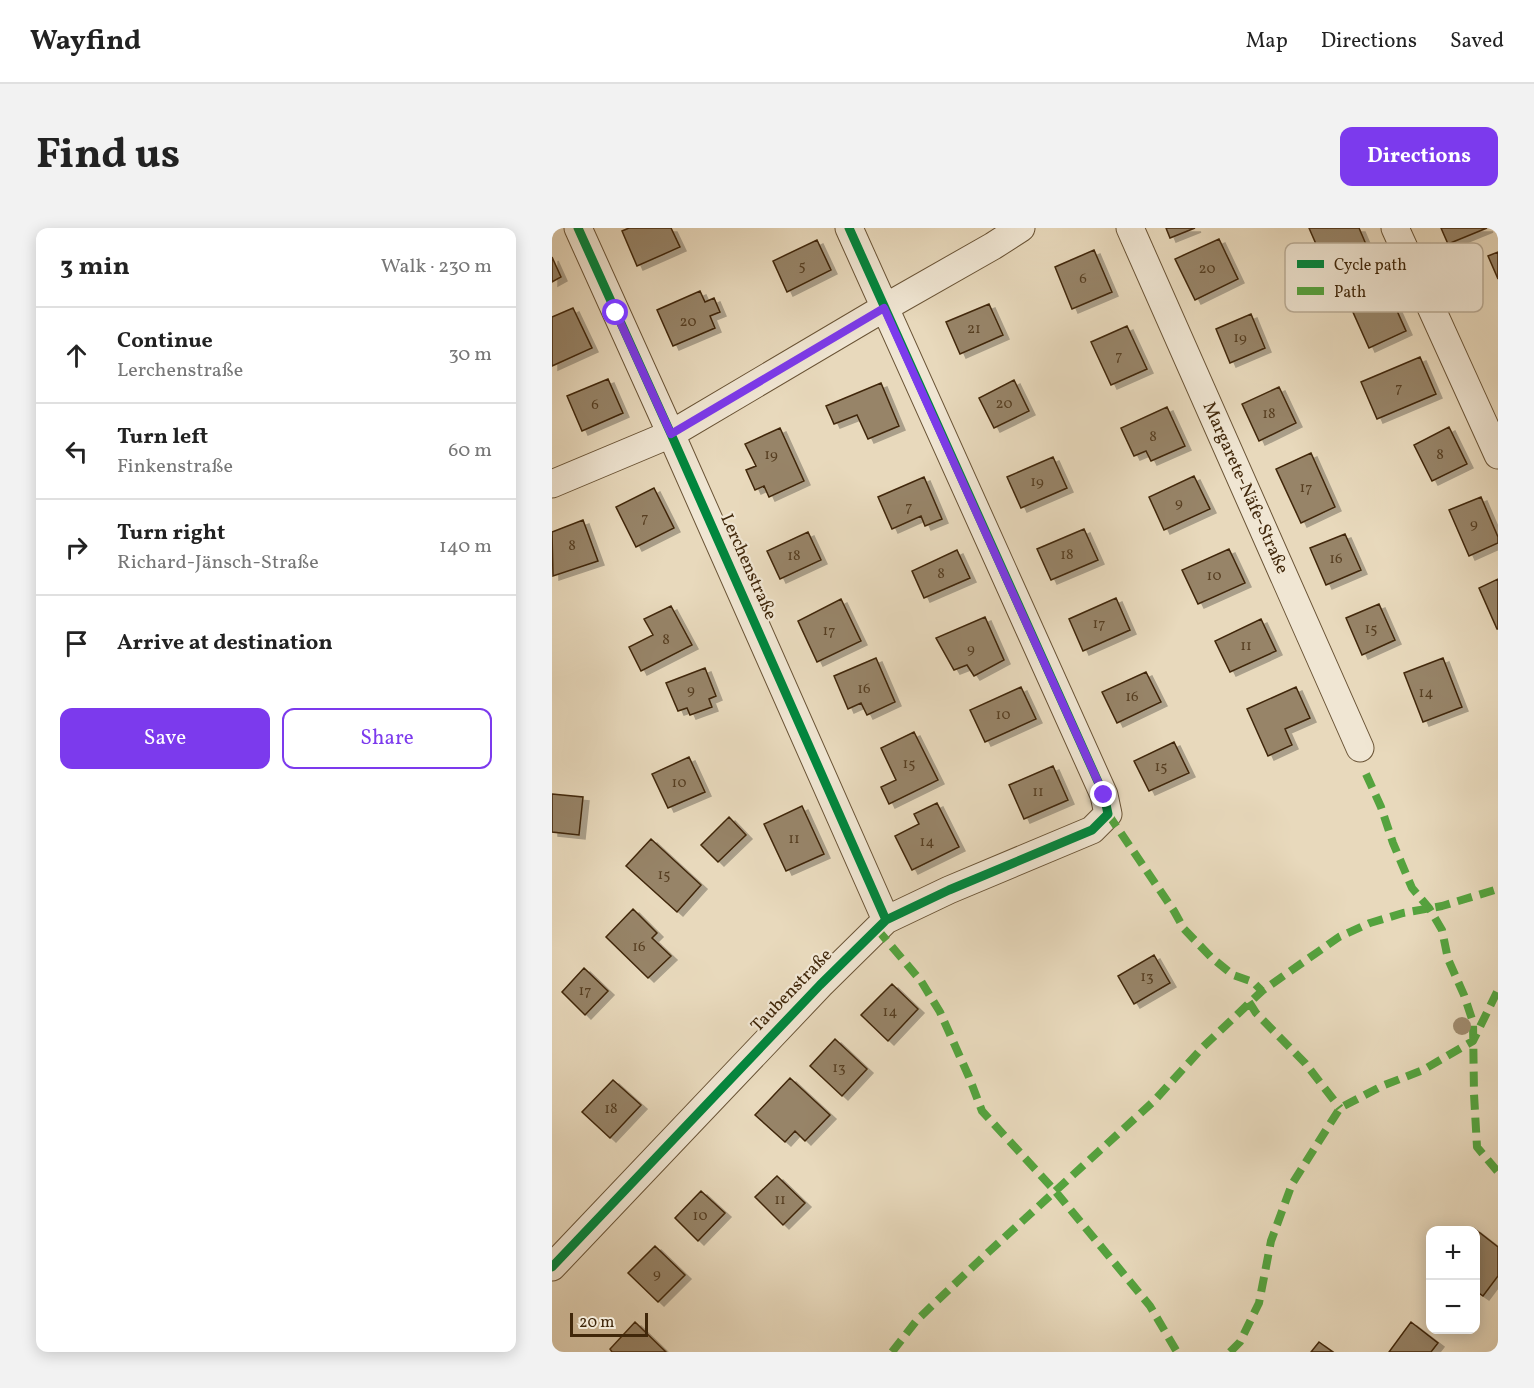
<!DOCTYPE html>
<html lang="en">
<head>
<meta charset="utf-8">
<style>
  body { margin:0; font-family:Vollkorn,serif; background:#f2f2f2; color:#222 }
  .controls { position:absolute; right:18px; bottom:18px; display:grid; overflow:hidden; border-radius:12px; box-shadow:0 3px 15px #0003 }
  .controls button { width:54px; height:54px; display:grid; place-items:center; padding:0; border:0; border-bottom:2px solid #e0e0e0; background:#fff; color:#222; font:30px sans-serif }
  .scale { position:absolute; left:18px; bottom:15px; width:78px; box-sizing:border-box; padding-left:6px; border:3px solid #40270a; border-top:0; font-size:16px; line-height:21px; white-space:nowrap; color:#40270a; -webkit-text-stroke:4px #f0e6d3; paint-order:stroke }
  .stop { position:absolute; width:18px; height:18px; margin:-14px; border:4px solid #7c3aed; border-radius:50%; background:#fff }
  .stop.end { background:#7c3aed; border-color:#fff; box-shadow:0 2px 6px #0008 }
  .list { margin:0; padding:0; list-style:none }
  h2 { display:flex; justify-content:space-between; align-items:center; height:78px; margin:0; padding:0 24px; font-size:26px }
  h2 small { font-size:20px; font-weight:400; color:#767676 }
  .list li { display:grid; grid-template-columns:39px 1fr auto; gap:18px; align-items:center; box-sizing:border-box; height:96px; padding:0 24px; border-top:2px solid #e0e0e0 }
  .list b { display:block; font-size:22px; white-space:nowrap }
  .list p { margin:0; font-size:20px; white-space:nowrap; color:#767676 }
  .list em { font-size:20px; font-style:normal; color:#767676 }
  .actions { display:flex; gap:12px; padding:18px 24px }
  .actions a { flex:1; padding:14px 0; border:2px solid #7c3aed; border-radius:12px; text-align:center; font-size:21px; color:#7c3aed }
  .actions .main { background:#7c3aed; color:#fff }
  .icon { flex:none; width:33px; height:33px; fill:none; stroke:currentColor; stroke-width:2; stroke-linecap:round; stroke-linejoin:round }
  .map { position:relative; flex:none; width:946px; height:1124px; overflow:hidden; border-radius:12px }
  header { display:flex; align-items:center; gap:36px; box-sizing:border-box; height:84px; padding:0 30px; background:#fff; border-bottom:2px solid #e0e0e0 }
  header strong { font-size:28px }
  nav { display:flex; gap:33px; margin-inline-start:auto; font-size:21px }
  .intro { display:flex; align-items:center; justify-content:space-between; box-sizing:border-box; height:144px; padding:0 36px }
  h1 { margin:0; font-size:42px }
  .button { padding:15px 27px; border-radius:12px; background:#7c3aed; color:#fff; font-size:21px; font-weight:700 }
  main { display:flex; gap:36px; padding:0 36px }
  aside { flex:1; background:#fff; border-radius:12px; box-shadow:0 3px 15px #0003 }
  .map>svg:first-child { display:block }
  .building { fill:#978467; stroke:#40270a; stroke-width:1.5; filter:url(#shadow) }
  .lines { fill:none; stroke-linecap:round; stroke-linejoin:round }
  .minor-casing { stroke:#6a5436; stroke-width:29 }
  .minor { stroke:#f0e6d3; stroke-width:27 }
  .quiet { stroke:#54a33e; stroke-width:8; stroke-dasharray:15 8; stroke-linecap:butt }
  .cycleway-casing { stroke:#f0e6d3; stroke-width:13 }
  .cycleway { stroke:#00873e; stroke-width:9 }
  .tree { fill:#9f8b6e }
  .route { stroke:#7c3aed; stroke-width:8 }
  .labels { text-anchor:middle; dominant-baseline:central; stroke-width:4.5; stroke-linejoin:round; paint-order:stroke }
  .number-label { font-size:15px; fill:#563e21 }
  .street-label { font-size:18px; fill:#40270a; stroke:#f0e6d3 }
  .key { fill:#f0e6d3; stroke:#bbad97; stroke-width:1.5 }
  .key-label { font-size:16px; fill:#40270a }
</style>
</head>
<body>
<header>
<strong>Wayfind</strong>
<nav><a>Map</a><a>Directions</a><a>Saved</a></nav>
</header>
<div class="intro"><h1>Find us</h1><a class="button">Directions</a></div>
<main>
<aside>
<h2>3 min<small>Walk · 230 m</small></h2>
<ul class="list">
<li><svg class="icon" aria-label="ahead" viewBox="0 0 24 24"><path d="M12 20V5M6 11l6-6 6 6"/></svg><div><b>Continue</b><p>Lerchenstraße</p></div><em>30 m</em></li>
<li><svg class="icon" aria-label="left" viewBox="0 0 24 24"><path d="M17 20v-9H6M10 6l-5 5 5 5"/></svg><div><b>Turn left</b><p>Finkenstraße</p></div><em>60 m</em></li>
<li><svg class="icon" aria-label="right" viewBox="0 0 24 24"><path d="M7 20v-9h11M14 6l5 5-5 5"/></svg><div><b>Turn right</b><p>Richard-Jänsch-Straße</p></div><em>140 m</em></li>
<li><svg class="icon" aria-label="arrive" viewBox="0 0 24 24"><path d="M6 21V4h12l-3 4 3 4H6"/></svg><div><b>Arrive at destination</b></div></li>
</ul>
<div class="actions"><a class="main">Save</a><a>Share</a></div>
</aside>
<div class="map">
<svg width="946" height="1124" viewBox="0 0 946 1124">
  <defs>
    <filter id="shadow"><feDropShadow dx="6" dy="4" stdDeviation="0" flood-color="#0004"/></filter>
  </defs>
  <rect width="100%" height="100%" fill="#e8d9bc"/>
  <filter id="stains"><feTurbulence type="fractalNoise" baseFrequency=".00333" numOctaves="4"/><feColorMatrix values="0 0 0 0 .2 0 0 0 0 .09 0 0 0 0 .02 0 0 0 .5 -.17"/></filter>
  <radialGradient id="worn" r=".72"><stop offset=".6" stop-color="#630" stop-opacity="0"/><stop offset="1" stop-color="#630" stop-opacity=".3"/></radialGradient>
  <path class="building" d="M77 0H119L128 19 85 38 70 3Z
    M614 0H643L618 10Z
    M757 0H807L816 21 774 39Z
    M889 0H935L896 16Z
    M667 11 686 51 643 72 623 31Z
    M265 12 279 42 235 64 221 33Z
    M542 22 560 64 520 81 503 39Z
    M946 24V51L936 28Z
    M0 29 9 49 0 54Z
    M833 56 854 103 817 120 796 73Z
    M148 63 153 74 162 70 168 84 158 88 163 100 121 118 105 82Z
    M437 76 451 107 408 126 394 94Z
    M21 80 40 120 0 138V89Z
    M699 86 713 120 678 135 664 101Z
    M575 98 595 141 559 157 539 114Z
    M868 129 884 166 825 191 809 154Z
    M56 151 71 185 30 203 15 168Z
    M462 152 477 183 442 200 427 170Z
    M329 155 347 198 316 211 305 187 282 196 274 178Z
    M727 159 744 195 707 213 690 176Z
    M615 179 633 218 599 233 594 223 582 228 569 200Z
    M897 199 915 236 880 253 862 217Z
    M228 200 252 253 217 269 212 258 203 262 194 242 204 238 193 216Z
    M759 225 783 279 749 295 724 241Z
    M501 229 515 260 469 280 455 249Z
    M642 248 658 281 612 302 597 269Z
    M372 249 390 291 373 298 369 288 340 301 326 269Z
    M102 260 122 300 84 319 64 279Z
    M929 269 946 309V315L917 328 897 282Z
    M31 292 46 333 1 348 0 304Z
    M532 301 546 332 499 352 485 321Z
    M256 304 269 332 228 351 215 323Z
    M793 306 809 342 774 357 758 320Z
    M677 321 693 355 646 376 630 342Z
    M405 322 418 350 372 370 360 343Z
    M946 351V401H945L927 360Z
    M564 370 578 402 531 423 517 391Z
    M289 371 309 413 265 434 246 393Z
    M827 376 843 412 810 427 794 390Z
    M119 378 140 417 89 443 77 419 101 407 92 391Z
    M433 389 452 432 422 448 415 437 402 442 384 410Z
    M709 391 724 423 678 444 663 413Z
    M324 430 343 474 315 487 309 475 296 481 282 448Z
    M891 430 910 479 871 494 852 445Z
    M153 440 164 468 157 471 160 479 138 487 135 480 126 483 114 455Z
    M594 444 609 474 565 495 550 464Z
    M469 459 484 491 433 514 418 482Z
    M744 459 758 490 733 501 740 517 716 528 695 481Z
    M362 504 386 552 337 576 329 559 344 552 329 520Z
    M622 514 637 545 597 563 582 533Z
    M137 529 153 564 116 580 100 546Z
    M501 538 516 572 472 591 457 557Z
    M0 566 31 569 27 607 0 604Z
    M385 575 407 619 360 642 343 608 367 596 362 586Z
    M250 578 272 626 234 643 212 596Z
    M177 589 194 607 166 634 149 617Z
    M99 611 149 657 125 684 74 638Z
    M81 681 105 705 100 710 119 728 96 750 54 709Z
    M602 727 618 755 582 776 566 748Z
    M32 740 56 763 33 787 10 764Z
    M340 756 366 781 336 813 309 787Z
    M283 811 315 841 290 868 258 838Z
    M238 850 278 887 253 913 243 903 233 914 203 887Z
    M61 852 89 877 58 910 30 884Z
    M225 948 253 975 231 997 203 969Z
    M149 963 173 985 146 1013 123 990Z
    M923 1001 946 1019V1048L931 1068 924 1063Z
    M103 1018 133 1047 106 1074 76 1045Z
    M83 1094 114 1124H60L58 1121Z
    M859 1094 886 1115 879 1124H837Z
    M767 1114 781 1124H759Z"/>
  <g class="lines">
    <g class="minor-casing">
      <path id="minor" d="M26 0 119 206 334 692
        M578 0 808 520
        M843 0 946 227
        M0 256 119 206 332 80 441 18 469 0
        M0 1039 268 757 334 692 397 662 540 602 556 586 552 567 297 0"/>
    </g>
    <use href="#minor" class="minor"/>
    <path class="quiet" d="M814 546 829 579 841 615 860 660 877 680 890 702 896 731 912 767 921 794 922 866 925 919 946 944
      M556 586 622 683 632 701 659 729 681 747 701 754 710 763
      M325 701 369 753 388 784 417 849 430 883 504 964 598 1078 625 1124
      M697 774 704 785 753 835 788 880
      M340 1124 365 1092 431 1029 602 873 651 819 710 763 787 709 818 695 851 685 890 678 946 661
      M678 1124 688 1114 707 1075 719 1013 740 956 788 880 830 858 871 842 921 813 946 762"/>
    <g class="cycleway-casing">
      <path id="cycleway" d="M26 0 119 206 334 692
        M0 1039 268 757 334 692 397 662 540 602 556 586 552 567 297 0"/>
    </g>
    <use href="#cycleway" class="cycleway"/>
  </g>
  <circle class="tree" cx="910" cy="798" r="9"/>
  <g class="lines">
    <path class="route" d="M64 85 119 206 332 80 552 567"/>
  </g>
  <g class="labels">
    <g class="number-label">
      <text x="250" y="38">5</text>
      <text x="655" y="41">20</text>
      <text x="531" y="51">6</text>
      <text x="136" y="94">20</text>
      <text x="422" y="101">21</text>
      <text x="688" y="110">19</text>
      <text x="567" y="128">7</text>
      <text x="847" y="160">7</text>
      <text x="452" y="176">20</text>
      <text x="43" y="177">6</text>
      <text x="717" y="186">18</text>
      <text x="601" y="209">8</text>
      <text x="219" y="227">19</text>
      <text x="888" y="227">8</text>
      <text x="485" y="254">19</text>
      <text x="754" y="260">17</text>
      <text x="627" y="275">9</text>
      <text x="357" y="279">7</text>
      <text x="93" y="290">7</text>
      <text x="922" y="296">9</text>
      <text x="20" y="318">8</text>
      <text x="515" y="327">18</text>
      <text x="242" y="328">18</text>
      <text x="784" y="331">16</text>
      <text x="389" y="346">8</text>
      <text x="662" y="348">10</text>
      <text x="547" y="396">17</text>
      <text x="819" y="401">15</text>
      <text x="277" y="403">17</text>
      <text x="114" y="412">8</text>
      <text x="694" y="418">11</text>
      <text x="419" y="421">9</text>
      <text x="312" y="461">16</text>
      <text x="139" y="462">9</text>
      <text x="874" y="465">14</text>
      <text x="580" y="469">16</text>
      <text x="451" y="487">10</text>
      <text x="357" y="536">15</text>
      <text x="609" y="539">15</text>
      <text x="127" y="555">10</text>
      <text x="486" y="564">11</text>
      <text x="242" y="611">11</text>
      <text x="375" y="614">14</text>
      <text x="112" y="647">15</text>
      <text x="87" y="719">16</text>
      <text x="595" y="749">13</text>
      <text x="33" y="763">17</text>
      <text x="338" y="784">14</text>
      <text x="287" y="840">13</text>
      <text x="59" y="881">18</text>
      <text x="228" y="972">11</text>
      <text x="148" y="988">10</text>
      <text x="105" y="1046">9</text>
    </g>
    <g class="street-label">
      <text transform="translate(693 260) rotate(66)">Margarete-Näfe-Straße</text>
      <text transform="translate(196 339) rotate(66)">Lerchenstraße</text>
      <text transform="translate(240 763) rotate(-46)">Taubenstraße</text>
    </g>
  </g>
  <rect x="733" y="15" width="198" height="69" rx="9" class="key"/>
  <rect x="745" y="32" width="27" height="8" fill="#00873e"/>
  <rect x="745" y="59" width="27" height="8" fill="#54a33e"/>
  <g class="key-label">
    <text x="782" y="42">Cycle path</text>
    <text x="782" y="69">Path</text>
  </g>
  <rect width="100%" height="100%" filter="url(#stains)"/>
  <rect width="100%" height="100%" fill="url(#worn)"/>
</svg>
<div class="controls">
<button>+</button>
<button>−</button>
</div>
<div class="scale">20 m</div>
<div class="stop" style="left:64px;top:85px"></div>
<div class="stop end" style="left:552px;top:567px"></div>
</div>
</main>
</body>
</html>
